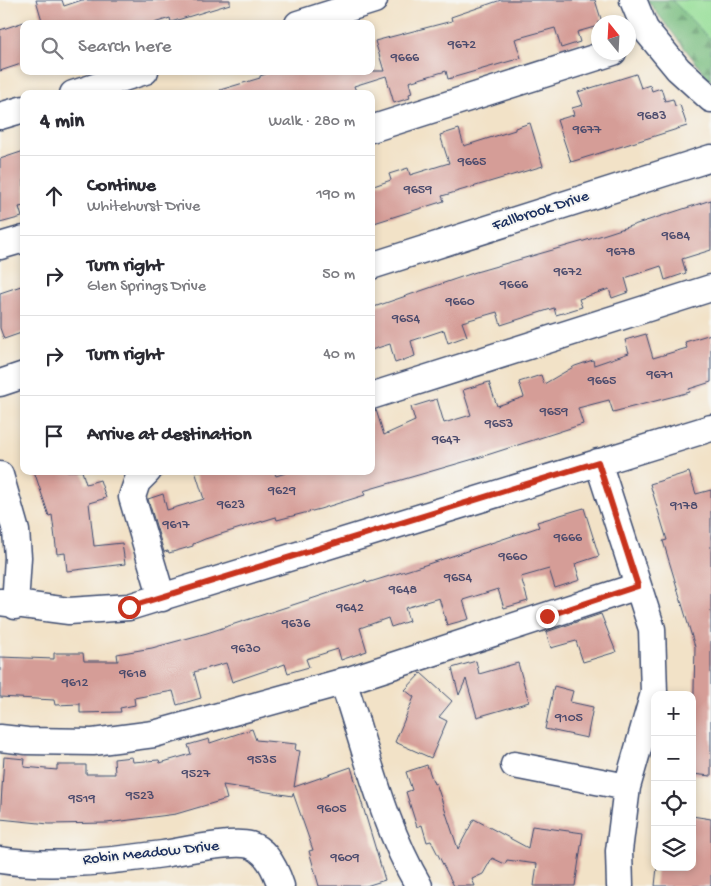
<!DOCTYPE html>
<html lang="en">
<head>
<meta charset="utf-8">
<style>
  body { margin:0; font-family:"Gochi Hand",sans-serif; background:#f2f2f3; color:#2b2b33 }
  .controls { position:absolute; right:15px; bottom:15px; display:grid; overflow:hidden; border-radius:10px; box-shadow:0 2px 8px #0003 }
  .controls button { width:45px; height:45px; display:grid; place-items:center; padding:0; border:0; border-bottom:1px solid #e1e1e2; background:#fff; color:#2b2b33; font:25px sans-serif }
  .compass { position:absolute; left:591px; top:15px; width:45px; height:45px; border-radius:50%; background:#fff; box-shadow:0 2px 8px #0003; rotate:342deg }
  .stop { position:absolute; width:15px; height:15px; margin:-11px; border:4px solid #c8321e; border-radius:50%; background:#fff }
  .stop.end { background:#c8321e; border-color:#fff; box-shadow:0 1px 5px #0008 }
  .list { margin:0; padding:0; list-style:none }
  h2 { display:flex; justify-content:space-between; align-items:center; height:65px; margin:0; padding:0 20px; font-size:21px }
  h2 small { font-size:16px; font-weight:400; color:#7c7c81 }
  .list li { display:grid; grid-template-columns:32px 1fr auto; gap:15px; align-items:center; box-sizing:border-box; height:80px; padding:0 20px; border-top:1px solid #e1e1e2 }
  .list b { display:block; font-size:19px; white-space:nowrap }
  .list p { margin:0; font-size:16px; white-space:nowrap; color:#7c7c81 }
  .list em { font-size:16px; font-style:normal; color:#7c7c81 }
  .icon { flex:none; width:28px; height:28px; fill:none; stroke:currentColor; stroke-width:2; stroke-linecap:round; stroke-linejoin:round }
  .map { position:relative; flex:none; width:711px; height:886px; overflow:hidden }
  .search { position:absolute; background:#fff; box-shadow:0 2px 8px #0003; left:20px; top:20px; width:355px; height:55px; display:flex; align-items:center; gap:12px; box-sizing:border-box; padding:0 18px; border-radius:10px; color:#7c7c81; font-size:19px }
  .panel { position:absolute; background:#fff; box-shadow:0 2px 8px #0003; left:20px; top:90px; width:355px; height:385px; border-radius:10px }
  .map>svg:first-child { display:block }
  .forest { fill:url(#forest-firs); stroke:#4a7670 }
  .green { fill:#98df99; stroke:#5a877c }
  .building { fill:#d59d97 }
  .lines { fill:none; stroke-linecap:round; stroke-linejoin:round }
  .minor-casing { stroke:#3b4a6e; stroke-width:29 }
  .minor { stroke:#fff; stroke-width:26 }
  .route { stroke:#c8321e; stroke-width:6 }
  .labels { text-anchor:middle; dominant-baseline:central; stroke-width:4; stroke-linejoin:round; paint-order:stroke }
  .number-label { font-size:14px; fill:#4a4a6c }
  .street-label { font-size:16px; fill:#1b2f5e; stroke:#f6f6f2 }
</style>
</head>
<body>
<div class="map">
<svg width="711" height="886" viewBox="0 0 711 886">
  <defs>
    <pattern id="forest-firs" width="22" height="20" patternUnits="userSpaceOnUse" patternTransform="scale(1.25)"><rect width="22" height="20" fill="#7abe81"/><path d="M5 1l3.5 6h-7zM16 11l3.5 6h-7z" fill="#639b6d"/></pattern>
  </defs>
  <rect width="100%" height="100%" fill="#f6f6f2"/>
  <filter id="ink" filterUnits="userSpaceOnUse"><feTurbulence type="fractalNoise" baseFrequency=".02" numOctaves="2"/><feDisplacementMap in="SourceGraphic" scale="10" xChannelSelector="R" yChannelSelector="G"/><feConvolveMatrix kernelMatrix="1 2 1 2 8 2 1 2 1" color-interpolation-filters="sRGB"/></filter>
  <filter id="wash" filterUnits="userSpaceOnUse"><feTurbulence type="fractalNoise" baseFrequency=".0096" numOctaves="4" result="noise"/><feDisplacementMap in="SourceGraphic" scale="20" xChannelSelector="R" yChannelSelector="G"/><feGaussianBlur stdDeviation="1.12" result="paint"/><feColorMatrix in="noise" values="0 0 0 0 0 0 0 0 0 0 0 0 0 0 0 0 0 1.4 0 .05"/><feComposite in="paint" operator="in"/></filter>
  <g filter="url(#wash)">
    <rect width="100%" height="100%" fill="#f2e2c7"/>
    <path class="forest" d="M647 0H711V82Z"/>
    <path class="green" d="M672 0H711V40Z"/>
    <g id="blocks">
      <path class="building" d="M36 0H62L64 6 82 0H230V4L171 22 170 18 151 24H43Z
        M501 0H595L602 22H598V26L577 32 580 42 561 48 555 28 515 39 521 58 448 79 446 71 409 82 412 93 409 94 410 98 394 103 386 76 354 86 357 94H220V90L260 78V76L274 71H384L375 41 452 21 451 17Z
        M24 22V63L0 71V30Z
        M636 74 641 88 650 85 652 91 661 88 665 101 673 99 675 106 680 105 687 126 571 162 557 120 574 115 572 108 583 105 578 92Z
        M530 123 543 166 442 196 444 201 371 224V187L391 180 389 174 408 168 410 175 449 163 440 135 459 129 464 146 515 130V128Z
        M24 151V206L19 207 22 217 0 223V159Z
        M711 200V250L682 259 686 273 665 280 661 266 625 278 629 292 612 298 609 289 579 299 582 307 556 315 554 308 501 325 497 312 462 322 467 336 448 343 444 330 411 341 415 356 395 363 390 344 371 350V308L476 272 584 241Z
        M24 285V332L4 339 0 328V293Z
        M646 334 653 358 687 348 685 342 711 334V382L689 389 690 392 613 412 609 400 578 408 583 424 484 456 363 491 365 495 320 509 277 520 276 517 205 539 193 544V546L169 553 168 551 164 552 148 499 163 494 167 510 204 499 195 471H274L276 476 292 471H371V411L376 410 384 435 415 421 411 407 437 399 444 423 471 415 463 390 489 382 497 406 524 397 519 382 541 375 544 384 575 366 593 360 594 365 629 353 625 340Z
        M34 471H82L86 484 100 480 106 498 89 503 94 546 122 543 125 564 67 571 65 553 57 554 52 515 49 516Z
        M689 472 696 494 711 490V776L692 774 695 647 663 541 667 540 650 484Z
        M584 508 599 556 575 564 580 580 555 588 549 569 521 577 528 601 504 608 498 589 463 600 469 619 447 625 439 598 405 608 409 621 391 627 388 618 360 628 367 651 341 660 338 649 306 659 309 667 288 673 285 664 232 682 226 663 194 672 201 698 177 705 173 691 134 698 135 705 120 708 121 712 80 713V704L55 705 54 700 0 697V657L54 659V653H83L84 661H118L117 654 152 648 207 633 366 581 367 583 428 564 539 527 537 522Z
        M601 614 616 652 583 662 576 641 551 648 546 632Z
        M476 661 479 674 518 663 529 702 477 717 466 679 459 695 452 668Z
        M421 673 452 701 439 717 447 721 431 758 395 742 414 697 405 690Z
        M554 686 573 691 570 702 593 707 587 738 545 729Z
        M252 729 256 740 296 744 295 750 300 751 294 787 351 767 385 880 366 886H319L309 851 313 850 293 793V796L223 785 227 799 176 814 107 823 49 824 0 819 4 757 25 759 24 767 57 770V765H86V774H115L114 759 132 757 133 762 159 760 160 763 191 754 188 745 209 739 210 743Z
        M427 765 434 784 436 783 458 849 474 819 528 848 532 826 583 833 575 886H534L537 864 507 860 505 864 492 858 483 874 472 879 475 886H454L431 841 427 842 422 825 417 827 406 792 412 790 406 772Z
        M692 816 711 819V886H655L657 867H692Z"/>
    </g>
  </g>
  <g filter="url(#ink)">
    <use href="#blocks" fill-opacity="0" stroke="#3b4a6e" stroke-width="1"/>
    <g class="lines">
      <g class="minor-casing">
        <path id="minor" d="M633 0 645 29 678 69 711 99
          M298 24 374 0
          M73 94 145 71
          M0 116 24 109
          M371 129 613 52
          M0 246 24 239
          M371 266 711 158
          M0 383 24 375
          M371 396 711 288
          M598 462 652 629 654 693 627 787 619 851 620 886
          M148 471 137 482 132 497 162 598
          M0 475 16 531 18 557 15 606
          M0 602 69 611 129 607 711 428
          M343 681C365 746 384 828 419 886
          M0 738 27 741 93 742 154 734 349 680 638 586
          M514 765 627 787
          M0 860C52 868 111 861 163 854 183 851 231 840 250 845 267 850 276 871 281 886"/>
      </g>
      <use href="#minor" class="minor"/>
    </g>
  </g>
  <g class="lines" filter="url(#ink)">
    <path class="route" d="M129 607 598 462 638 586 547 616"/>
  </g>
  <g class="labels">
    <g class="number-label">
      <text x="462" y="45">9672</text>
      <text x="405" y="58">9666</text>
      <text x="652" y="116">9683</text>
      <text x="587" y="130">9677</text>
      <text x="472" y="162">9665</text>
      <text x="418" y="190">9659</text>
      <text x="676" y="236">9684</text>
      <text x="621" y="252">9678</text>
      <text x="568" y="272">9672</text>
      <text x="514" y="285">9666</text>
      <text x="460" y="302">9660</text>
      <text x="406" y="319">9654</text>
      <text x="660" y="375">9671</text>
      <text x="602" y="381">9665</text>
      <text x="554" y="412">9659</text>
      <text x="499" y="424">9653</text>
      <text x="446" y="440">9647</text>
      <text x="282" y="491">9629</text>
      <text x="231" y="505">9623</text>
      <text x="684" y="506">9178</text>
      <text x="176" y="525">9617</text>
      <text x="568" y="538">9666</text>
      <text x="513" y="557">9660</text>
      <text x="458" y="578">9654</text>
      <text x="403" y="590">9648</text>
      <text x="350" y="608">9642</text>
      <text x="296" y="624">9636</text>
      <text x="246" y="649">9630</text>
      <text x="133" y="674">9618</text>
      <text x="75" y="683">9612</text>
      <text x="569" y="718">9105</text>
      <text x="262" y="760">9535</text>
      <text x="196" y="774">9527</text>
      <text x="140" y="796">9523</text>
      <text x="82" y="799">9519</text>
      <text x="332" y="809">9605</text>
      <text x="345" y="858">9609</text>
    </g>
    <g class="street-label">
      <text transform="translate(541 212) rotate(-18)">Fallbrook Drive</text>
      <text transform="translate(151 854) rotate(-6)">Robin Meadow Drive</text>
    </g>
  </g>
</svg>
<div class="controls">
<button>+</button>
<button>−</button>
<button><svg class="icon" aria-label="locate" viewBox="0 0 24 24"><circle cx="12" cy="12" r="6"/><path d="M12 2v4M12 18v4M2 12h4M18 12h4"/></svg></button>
<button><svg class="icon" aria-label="layers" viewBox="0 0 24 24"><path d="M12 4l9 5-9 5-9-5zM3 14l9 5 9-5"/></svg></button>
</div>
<svg class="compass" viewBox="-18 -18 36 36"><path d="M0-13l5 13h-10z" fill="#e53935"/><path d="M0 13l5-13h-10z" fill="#7c7c81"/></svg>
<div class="stop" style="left:129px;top:607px"></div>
<div class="stop end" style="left:547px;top:616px"></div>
<div class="search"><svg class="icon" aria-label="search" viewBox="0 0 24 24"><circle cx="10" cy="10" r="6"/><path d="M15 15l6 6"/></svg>Search here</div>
<section class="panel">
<h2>4 min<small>Walk · 280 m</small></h2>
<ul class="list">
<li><svg class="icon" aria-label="ahead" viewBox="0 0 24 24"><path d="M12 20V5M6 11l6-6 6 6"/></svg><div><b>Continue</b><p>Whitehurst Drive</p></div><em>190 m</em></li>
<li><svg class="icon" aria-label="right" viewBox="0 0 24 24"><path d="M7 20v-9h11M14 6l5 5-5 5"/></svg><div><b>Turn right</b><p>Glen Springs Drive</p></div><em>50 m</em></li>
<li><svg class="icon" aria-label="right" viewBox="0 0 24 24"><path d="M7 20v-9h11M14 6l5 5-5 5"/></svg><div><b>Turn right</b></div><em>40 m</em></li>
<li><svg class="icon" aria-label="arrive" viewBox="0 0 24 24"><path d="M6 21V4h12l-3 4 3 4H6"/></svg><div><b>Arrive at destination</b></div></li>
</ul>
</section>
</div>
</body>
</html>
